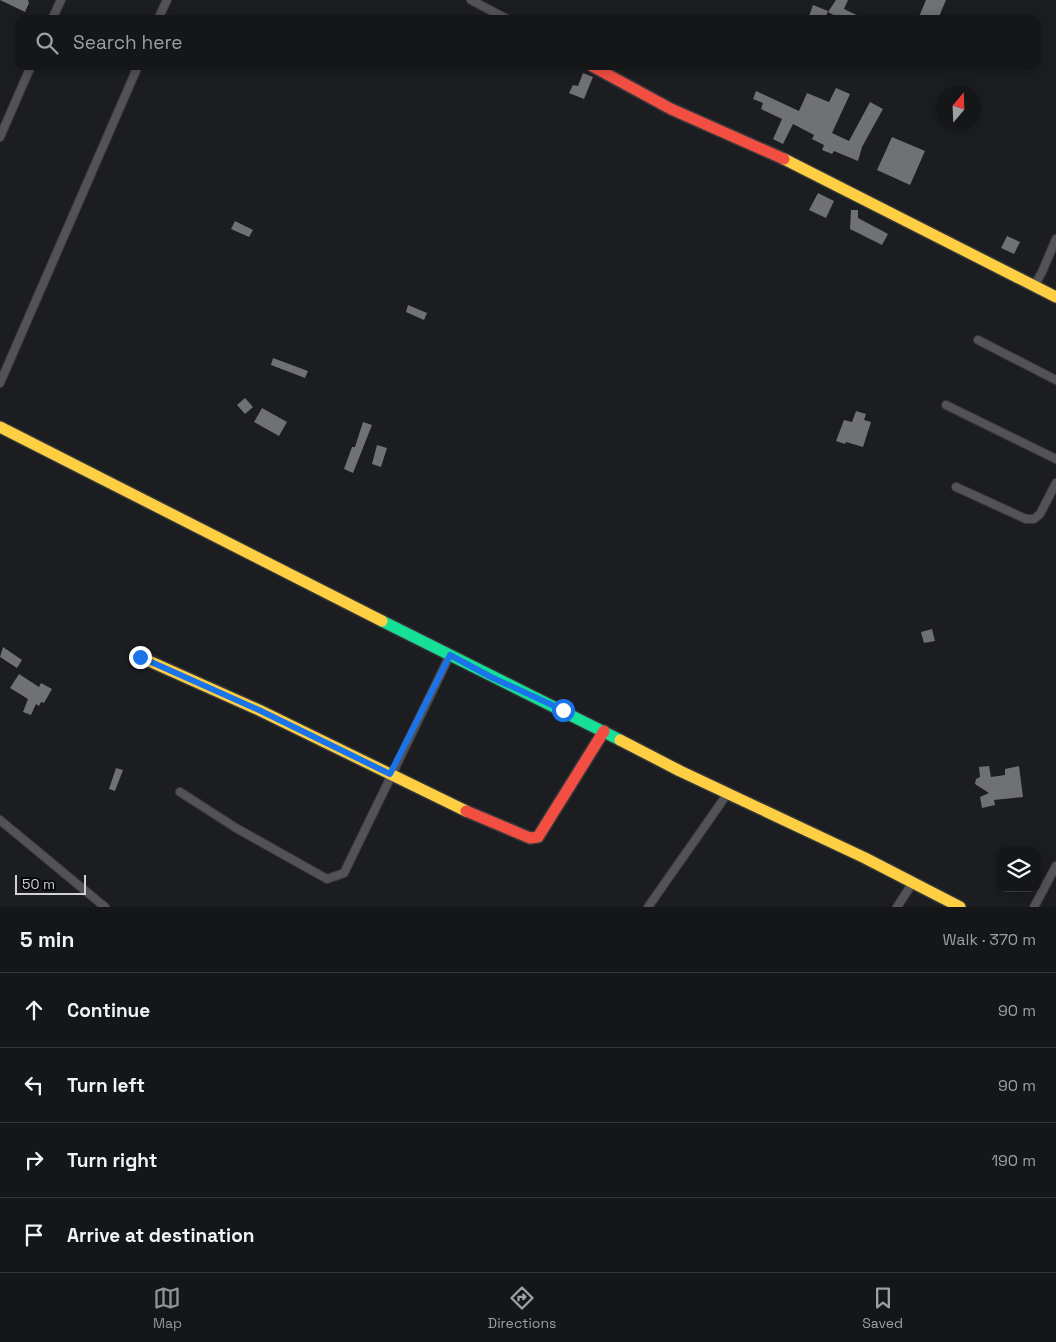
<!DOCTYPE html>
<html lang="en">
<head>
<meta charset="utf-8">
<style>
  body { margin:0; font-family:"Space Grotesk",sans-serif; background:#1d1f21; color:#f1f3f6 }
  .controls { position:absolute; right:15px; bottom:15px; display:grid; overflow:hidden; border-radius:10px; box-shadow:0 2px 12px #0003 }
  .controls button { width:45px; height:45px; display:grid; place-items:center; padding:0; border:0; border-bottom:1px solid #333537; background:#141618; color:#f1f3f6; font:25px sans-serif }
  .compass { position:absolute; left:936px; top:85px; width:45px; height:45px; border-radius:50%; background:#141618; box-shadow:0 2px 12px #0003; rotate:19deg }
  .scale { position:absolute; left:15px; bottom:12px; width:71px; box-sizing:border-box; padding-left:5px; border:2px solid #d1d2d6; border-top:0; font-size:14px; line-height:18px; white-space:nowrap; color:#d1d2d6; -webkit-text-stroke:4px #060708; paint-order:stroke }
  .stop { position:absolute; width:15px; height:15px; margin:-11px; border:4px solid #1a73e8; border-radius:50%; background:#fff }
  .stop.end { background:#1a73e8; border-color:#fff; box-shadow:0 1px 5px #0008 }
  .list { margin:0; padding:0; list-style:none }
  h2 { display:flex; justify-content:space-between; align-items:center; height:65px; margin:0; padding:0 20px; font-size:21px }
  h2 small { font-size:16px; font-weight:400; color:#9d9fa2 }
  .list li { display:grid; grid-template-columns:32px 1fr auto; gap:15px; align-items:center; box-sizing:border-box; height:75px; padding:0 20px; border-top:1px solid #333537 }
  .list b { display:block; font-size:19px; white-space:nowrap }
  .list em { font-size:16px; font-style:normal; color:#9d9fa2 }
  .icon { flex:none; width:28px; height:28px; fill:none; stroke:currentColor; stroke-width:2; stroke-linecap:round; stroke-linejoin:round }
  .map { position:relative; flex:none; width:1056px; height:907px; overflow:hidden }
  .search { position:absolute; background:#141618; box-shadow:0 2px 12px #0003; left:15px; right:15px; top:15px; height:55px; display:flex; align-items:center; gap:12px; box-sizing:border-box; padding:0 18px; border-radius:10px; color:#9d9fa2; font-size:19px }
  .sheet { height:365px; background:#141618 }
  nav { display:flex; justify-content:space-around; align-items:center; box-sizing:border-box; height:70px; border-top:1px solid #333537; background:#141618; font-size:14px; color:#9d9fa2 }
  nav a { display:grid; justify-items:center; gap:2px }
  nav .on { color:#919396 }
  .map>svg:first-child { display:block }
  .building { fill:#707174 }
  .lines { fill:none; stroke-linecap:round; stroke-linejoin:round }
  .street-casing { stroke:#37383a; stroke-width:10 }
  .fast-casing { stroke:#37383a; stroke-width:14 }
  .slow-casing { stroke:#37383a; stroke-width:14 }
  .jam-casing { stroke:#37383a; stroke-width:14 }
  .street { stroke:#535356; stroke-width:8 }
  .fast { stroke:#16e098; stroke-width:11 }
  .slow { stroke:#ffcf43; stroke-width:11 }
  .jam { stroke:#f24e42; stroke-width:11 }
  .route { stroke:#1a73e8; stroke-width:6 }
</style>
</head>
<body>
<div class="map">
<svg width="1056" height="907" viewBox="0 0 1056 907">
  <rect width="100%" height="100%" fill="#1b1d20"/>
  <path class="building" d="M0 0H28L29 3 25 12Z
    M836 0H848L844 9 865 19H841L828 12Z
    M926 0H946L938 19H918Z
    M813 5 828 11 825 19H808Z
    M583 73 593 77 584 99 569 93 573 85 578 86Z
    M836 88 850 94 832 133 849 141 870 102 883 109 862 147 858 161 834 151 832 154 822 150 824 145 812 139 814 135 793 124 783 144 773 139 782 119 761 109 763 103 753 99 756 91 799 111 807 93 829 102Z
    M892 137 925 151 910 185 877 170Z
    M818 193 834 201 826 218 809 210Z
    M851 210H858V218L888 234 882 245 850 229Z
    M235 221 253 230 249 237 231 229Z
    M1007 236 1020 242 1014 254 1001 248Z
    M408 305 427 313 424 320 406 312Z
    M273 358 308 371 305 378 271 365Z
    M245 398 253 407 245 414 237 405Z
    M262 408 287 422 279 436 254 422Z
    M856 411 866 414 864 420 871 422 863 447 846 442 845 444 836 441 844 420 852 422Z
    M363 422 372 425 353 473 344 469 352 447H355Z
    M377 445 387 448 381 467 372 464Z
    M932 629 935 641 924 643 921 632Z
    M3 647 22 660 17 668 0 657Z
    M19 674 39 687 41 683 52 689 44 703 41 702 39 706 36 704 31 715 23 712 28 699 10 688Z
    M989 766 991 777 1005 775V769L1019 766 1023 797 994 800 995 805 982 808 980 797 989 793 975 784 976 779 980 777 979 767Z
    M116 768 123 770 115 791 109 789Z"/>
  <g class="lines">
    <g class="street-casing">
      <path id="street" d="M471 0 507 19
        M52 19 61 0
        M158 19 167 0
        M0 137 31 66
        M1034 286 1042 272 1056 239
        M978 340 1056 380
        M0 383 138 66
        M946 405 1056 459
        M956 487 1026 519H1034L1040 514 1056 483
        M180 792 236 828 327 879 344 873 450 655
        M0 820 105 907
        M648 907 728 793
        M897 907 912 884
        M1034 907 1056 866"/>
    </g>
    <g class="fast-casing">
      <path id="fast" d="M382 621 620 740"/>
    </g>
    <g class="slow-casing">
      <path id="slow" d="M784 159 1056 297
        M0 427 382 621
        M140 657 259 710 466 811
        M620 740 680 771 865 858 960 907"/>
    </g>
    <g class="jam-casing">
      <path id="jam" d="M592 66 671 109 784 159
        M466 811 530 838 538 837 604 731"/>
    </g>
    <use href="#street" class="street"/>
    <use href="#fast" class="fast"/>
    <use href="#slow" class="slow"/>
    <use href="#jam" class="jam"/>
  </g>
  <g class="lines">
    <path class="route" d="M140 657 259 710 390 774 450 655 491 677 563 710"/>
  </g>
</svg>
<div class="controls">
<button><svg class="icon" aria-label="layers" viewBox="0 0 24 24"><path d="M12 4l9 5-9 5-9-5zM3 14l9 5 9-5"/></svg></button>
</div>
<svg class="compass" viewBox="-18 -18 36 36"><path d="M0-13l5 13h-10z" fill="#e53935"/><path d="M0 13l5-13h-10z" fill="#9d9fa2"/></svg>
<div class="scale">50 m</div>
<div class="stop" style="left:563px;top:710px"></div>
<div class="stop end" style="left:140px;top:657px"></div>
<div class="search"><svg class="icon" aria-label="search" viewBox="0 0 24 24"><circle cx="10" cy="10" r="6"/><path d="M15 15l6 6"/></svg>Search here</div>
</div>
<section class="sheet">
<h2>5 min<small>Walk · 370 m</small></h2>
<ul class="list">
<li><svg class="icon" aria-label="ahead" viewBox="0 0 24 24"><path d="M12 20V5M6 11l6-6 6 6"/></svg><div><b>Continue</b></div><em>90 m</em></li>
<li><svg class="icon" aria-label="left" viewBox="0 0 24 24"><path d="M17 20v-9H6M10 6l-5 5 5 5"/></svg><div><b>Turn left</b></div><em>90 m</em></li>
<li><svg class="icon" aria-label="right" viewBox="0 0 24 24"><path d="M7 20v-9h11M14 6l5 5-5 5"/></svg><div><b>Turn right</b></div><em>190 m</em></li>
<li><svg class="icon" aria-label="arrive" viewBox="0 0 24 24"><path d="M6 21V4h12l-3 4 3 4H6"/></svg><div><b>Arrive at destination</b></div></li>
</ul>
</section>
<nav>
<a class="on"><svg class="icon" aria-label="map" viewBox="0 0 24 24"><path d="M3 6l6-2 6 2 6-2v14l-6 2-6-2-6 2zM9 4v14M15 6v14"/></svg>Map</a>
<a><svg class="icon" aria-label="directions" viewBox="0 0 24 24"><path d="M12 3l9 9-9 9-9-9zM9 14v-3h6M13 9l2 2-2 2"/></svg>Directions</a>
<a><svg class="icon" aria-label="saved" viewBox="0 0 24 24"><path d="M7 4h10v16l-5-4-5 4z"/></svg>Saved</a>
</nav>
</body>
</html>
